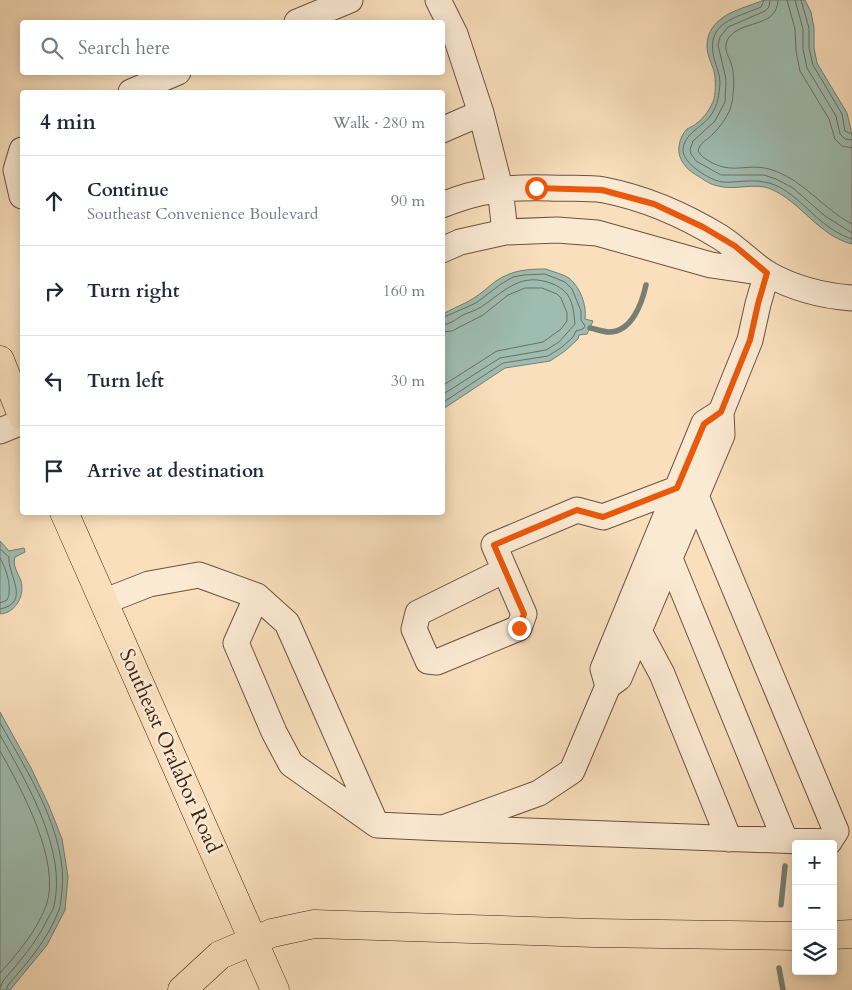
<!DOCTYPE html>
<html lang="en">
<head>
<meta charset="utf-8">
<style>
  body { margin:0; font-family:Cardo,serif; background:#f6f6f7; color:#1f2937 }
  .controls { position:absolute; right:15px; bottom:15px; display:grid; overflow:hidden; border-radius:5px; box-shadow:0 2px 12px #0003 }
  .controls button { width:45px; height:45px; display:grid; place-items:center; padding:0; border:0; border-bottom:1px solid #e0e1e3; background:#fff; color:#1f2937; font:25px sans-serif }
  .stop { position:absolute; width:15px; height:15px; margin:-11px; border:4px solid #ea580c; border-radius:50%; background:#fff }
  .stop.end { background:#ea580c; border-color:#fff; box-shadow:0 1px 5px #0008 }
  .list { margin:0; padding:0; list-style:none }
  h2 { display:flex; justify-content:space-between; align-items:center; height:65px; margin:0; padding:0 20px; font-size:21px }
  h2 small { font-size:16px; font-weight:400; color:#747a83 }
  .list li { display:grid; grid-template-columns:32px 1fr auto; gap:15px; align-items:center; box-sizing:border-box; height:90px; padding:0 20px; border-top:1px solid #e0e1e3 }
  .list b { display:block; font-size:19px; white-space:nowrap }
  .list p { margin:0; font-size:16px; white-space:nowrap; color:#747a83 }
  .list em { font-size:16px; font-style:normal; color:#747a83 }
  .icon { flex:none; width:28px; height:28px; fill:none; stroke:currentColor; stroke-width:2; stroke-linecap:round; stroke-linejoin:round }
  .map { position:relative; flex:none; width:852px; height:990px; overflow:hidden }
  .search { position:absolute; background:#fff; box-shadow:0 2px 12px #0003; left:20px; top:20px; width:425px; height:55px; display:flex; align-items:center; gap:12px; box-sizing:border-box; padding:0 18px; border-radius:5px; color:#747a83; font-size:19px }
  .panel { position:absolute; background:#fff; box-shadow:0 2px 12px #0003; left:20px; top:90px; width:425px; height:425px; border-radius:5px }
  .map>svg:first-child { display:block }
  .water { fill:#9ebcb1; stroke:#777e73 }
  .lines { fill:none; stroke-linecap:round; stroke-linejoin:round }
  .shore { stroke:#6e6f63; stroke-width:1 }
  .stream { stroke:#777e73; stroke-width:5.5 }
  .minor-casing { stroke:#6c513f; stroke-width:27 }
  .major-casing { stroke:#3d2215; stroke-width:29 }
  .highway-casing { stroke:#3d2215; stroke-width:29 }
  .minor { stroke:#fbead3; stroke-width:25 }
  .major { stroke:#f9dfbc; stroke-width:28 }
  .highway { stroke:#f9dfbc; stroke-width:28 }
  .route { stroke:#ea580c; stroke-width:6 }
  .labels { text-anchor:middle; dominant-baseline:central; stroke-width:5; stroke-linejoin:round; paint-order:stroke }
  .street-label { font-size:21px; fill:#3d2215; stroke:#fbead3 }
</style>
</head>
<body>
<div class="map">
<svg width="852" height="990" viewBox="0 0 852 990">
  <rect width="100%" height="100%" fill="#f9dfbc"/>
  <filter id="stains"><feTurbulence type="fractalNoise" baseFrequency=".004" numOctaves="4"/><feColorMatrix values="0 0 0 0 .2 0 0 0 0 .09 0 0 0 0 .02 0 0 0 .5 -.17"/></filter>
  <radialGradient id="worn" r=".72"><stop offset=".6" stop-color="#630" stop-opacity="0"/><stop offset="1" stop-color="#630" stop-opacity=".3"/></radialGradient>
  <path class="water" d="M764 0H805L811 12 814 28V48L817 63 847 113 852 134V244C819 236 801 202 771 189 754 182 735 191 718 186 711 185 704 180 698 176 691 172 686 168 682 161 676 152 679 137 687 129 690 127 694 126 697 123 704 118 711 108 714 99 716 90 716 76 713 68 708 56 704 45 710 32 720 12 745 8 764 0Z
    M546 269C553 272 563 274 569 278 580 287 587 305 585 319L593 321 587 334 579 335 578 339 565 351 550 361 505 368 443 409V314C453 308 465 304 474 298 482 293 489 286 496 281 512 270 528 269 546 269Z
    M0 541 9 551 24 548 25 552 15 557C12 565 18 573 21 581 25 595 16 613 0 614Z
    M0 712 31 768 49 806 62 839 68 877 65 910 47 945 10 990H0Z"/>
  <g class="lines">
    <path class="shore" d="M764 0 761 7C736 18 705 22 714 58 716 67 720 73 720 83 719 95 718 105 711 115 702 128 684 133 683 150 683 164 710 180 722 182 736 183 750 179 764 182 786 185 803 206 820 220 829 228 840 235 852 239
      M770 0 769 7 765 11 728 27 720 37 718 45 726 79 725 102 715 121 693 141 690 150 691 154 696 161 721 175H764L776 179 793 188 825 216 852 233
      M778 0C777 27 746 20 731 35 729 37 726 41 726 45 725 52 729 57 731 63 735 75 734 90 732 102 730 114 721 126 712 135 706 141 700 142 698 151 701 156 704 158 709 161 732 175 747 163 769 169 802 178 823 209 852 224
      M787 0 795 29 796 51 800 71 829 119 835 139 842 146 852 148
      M795 0 803 29V49L807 68 836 116 840 134 845 139 852 140
      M801 0 809 28V48L813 65 842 114 845 131 852 134
      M442 318 476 303 501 284 513 277 524 275 545 274 565 282 572 289 581 311V320L585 326 583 329 576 331 573 337 562 347 548 356 503 363 442 403
      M442 325C451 324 456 319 463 315 469 312 475 311 481 307 505 291 521 271 553 284 572 292 573 305 575 324L559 342 546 350 500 358 442 395
      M442 332 452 331 483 315 508 295 525 288H542L557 294 561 298 567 313V321L561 329 543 342 497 351 442 386
      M0 549 9 557C7 574 32 603 0 609
      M0 558C6 568 13 589 7 600L0 603
      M0 723C27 771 68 834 62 891 61 897 61 905 59 910 48 939 28 962 8 985L6 990
      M0 735C27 783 67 850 54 906 53 911 49 915 47 920 36 943 20 961 3 981L0 988
      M0 751C21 788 62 863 46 906 36 932 18 953 0 973"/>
    <path class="stream" d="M590 328C596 329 603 332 609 332 632 332 642 303 646 285
      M781 905 785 866
      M779 968 783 990"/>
    <g class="minor-casing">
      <path id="minor" d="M438 0 455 34 481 113 500 188 505 232
        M297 22 350 0
        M131 92 178 72
        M442 130 481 113
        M22 150 16 170 22 196
        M442 205C482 189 508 187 550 188 568 189 587 187 604 190 645 198 684 215 720 237 737 248 752 264 768 274 793 288 824 296 852 298
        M442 250 460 242 505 232 557 230 597 233 711 265 767 273
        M721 412 704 423 603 669 608 686 619 678 722 435 721 412 750 340 758 304 767 273
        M0 431 22 422
        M662 552 670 559 785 840
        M257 596 287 623 376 824
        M103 602 149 584 199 575 257 596 236 643 274 732 291 764 377 825 443 828 539 793 572 771 608 686
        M633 620 662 674 729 839
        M443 828 829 842 836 831 696 496 677 489 603 517 577 510 494 545 524 614 519 628 437 662 428 661 414 629 418 613 505 570"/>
    </g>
    <g class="major-casing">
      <path id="major" d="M0 360 22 416
        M64 512 275 990"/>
    </g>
    <g class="highway-casing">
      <path id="highway" d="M833 935 852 934
        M182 990 220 955 272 933 314 924 594 933 796 936"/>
    </g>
    <use href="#minor" class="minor"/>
    <use href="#major" class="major"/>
    <use href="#highway" class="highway"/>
  </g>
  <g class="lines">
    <path class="route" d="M519 628 524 614 494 545 577 510 603 517 677 488 704 424 721 412 750 340 758 304 767 273 735 246 703 227 654 204 602 190 536 188"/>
  </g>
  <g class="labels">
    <g class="street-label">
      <text transform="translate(170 751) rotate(66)">Southeast Oralabor Road</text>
    </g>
  </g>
  <rect width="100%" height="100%" filter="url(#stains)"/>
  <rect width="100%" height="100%" fill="url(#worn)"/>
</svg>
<div class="controls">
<button>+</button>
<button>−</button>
<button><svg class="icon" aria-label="layers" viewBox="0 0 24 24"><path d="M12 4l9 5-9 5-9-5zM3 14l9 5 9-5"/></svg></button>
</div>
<div class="stop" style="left:536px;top:188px"></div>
<div class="stop end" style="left:519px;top:628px"></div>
<div class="search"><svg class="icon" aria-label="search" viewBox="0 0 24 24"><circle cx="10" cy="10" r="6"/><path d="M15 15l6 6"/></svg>Search here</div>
<section class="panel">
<h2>4 min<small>Walk · 280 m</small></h2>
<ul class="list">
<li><svg class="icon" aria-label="ahead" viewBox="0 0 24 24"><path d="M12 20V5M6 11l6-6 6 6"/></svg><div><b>Continue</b><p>Southeast Convenience Boulevard</p></div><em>90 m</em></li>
<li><svg class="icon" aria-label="right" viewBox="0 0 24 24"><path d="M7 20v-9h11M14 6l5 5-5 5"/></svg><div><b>Turn right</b></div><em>160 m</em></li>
<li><svg class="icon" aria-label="left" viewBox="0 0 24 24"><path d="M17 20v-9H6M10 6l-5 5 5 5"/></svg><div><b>Turn left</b></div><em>30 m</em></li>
<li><svg class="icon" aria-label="arrive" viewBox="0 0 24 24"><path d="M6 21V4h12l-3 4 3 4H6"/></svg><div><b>Arrive at destination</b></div></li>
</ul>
</section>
</div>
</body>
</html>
